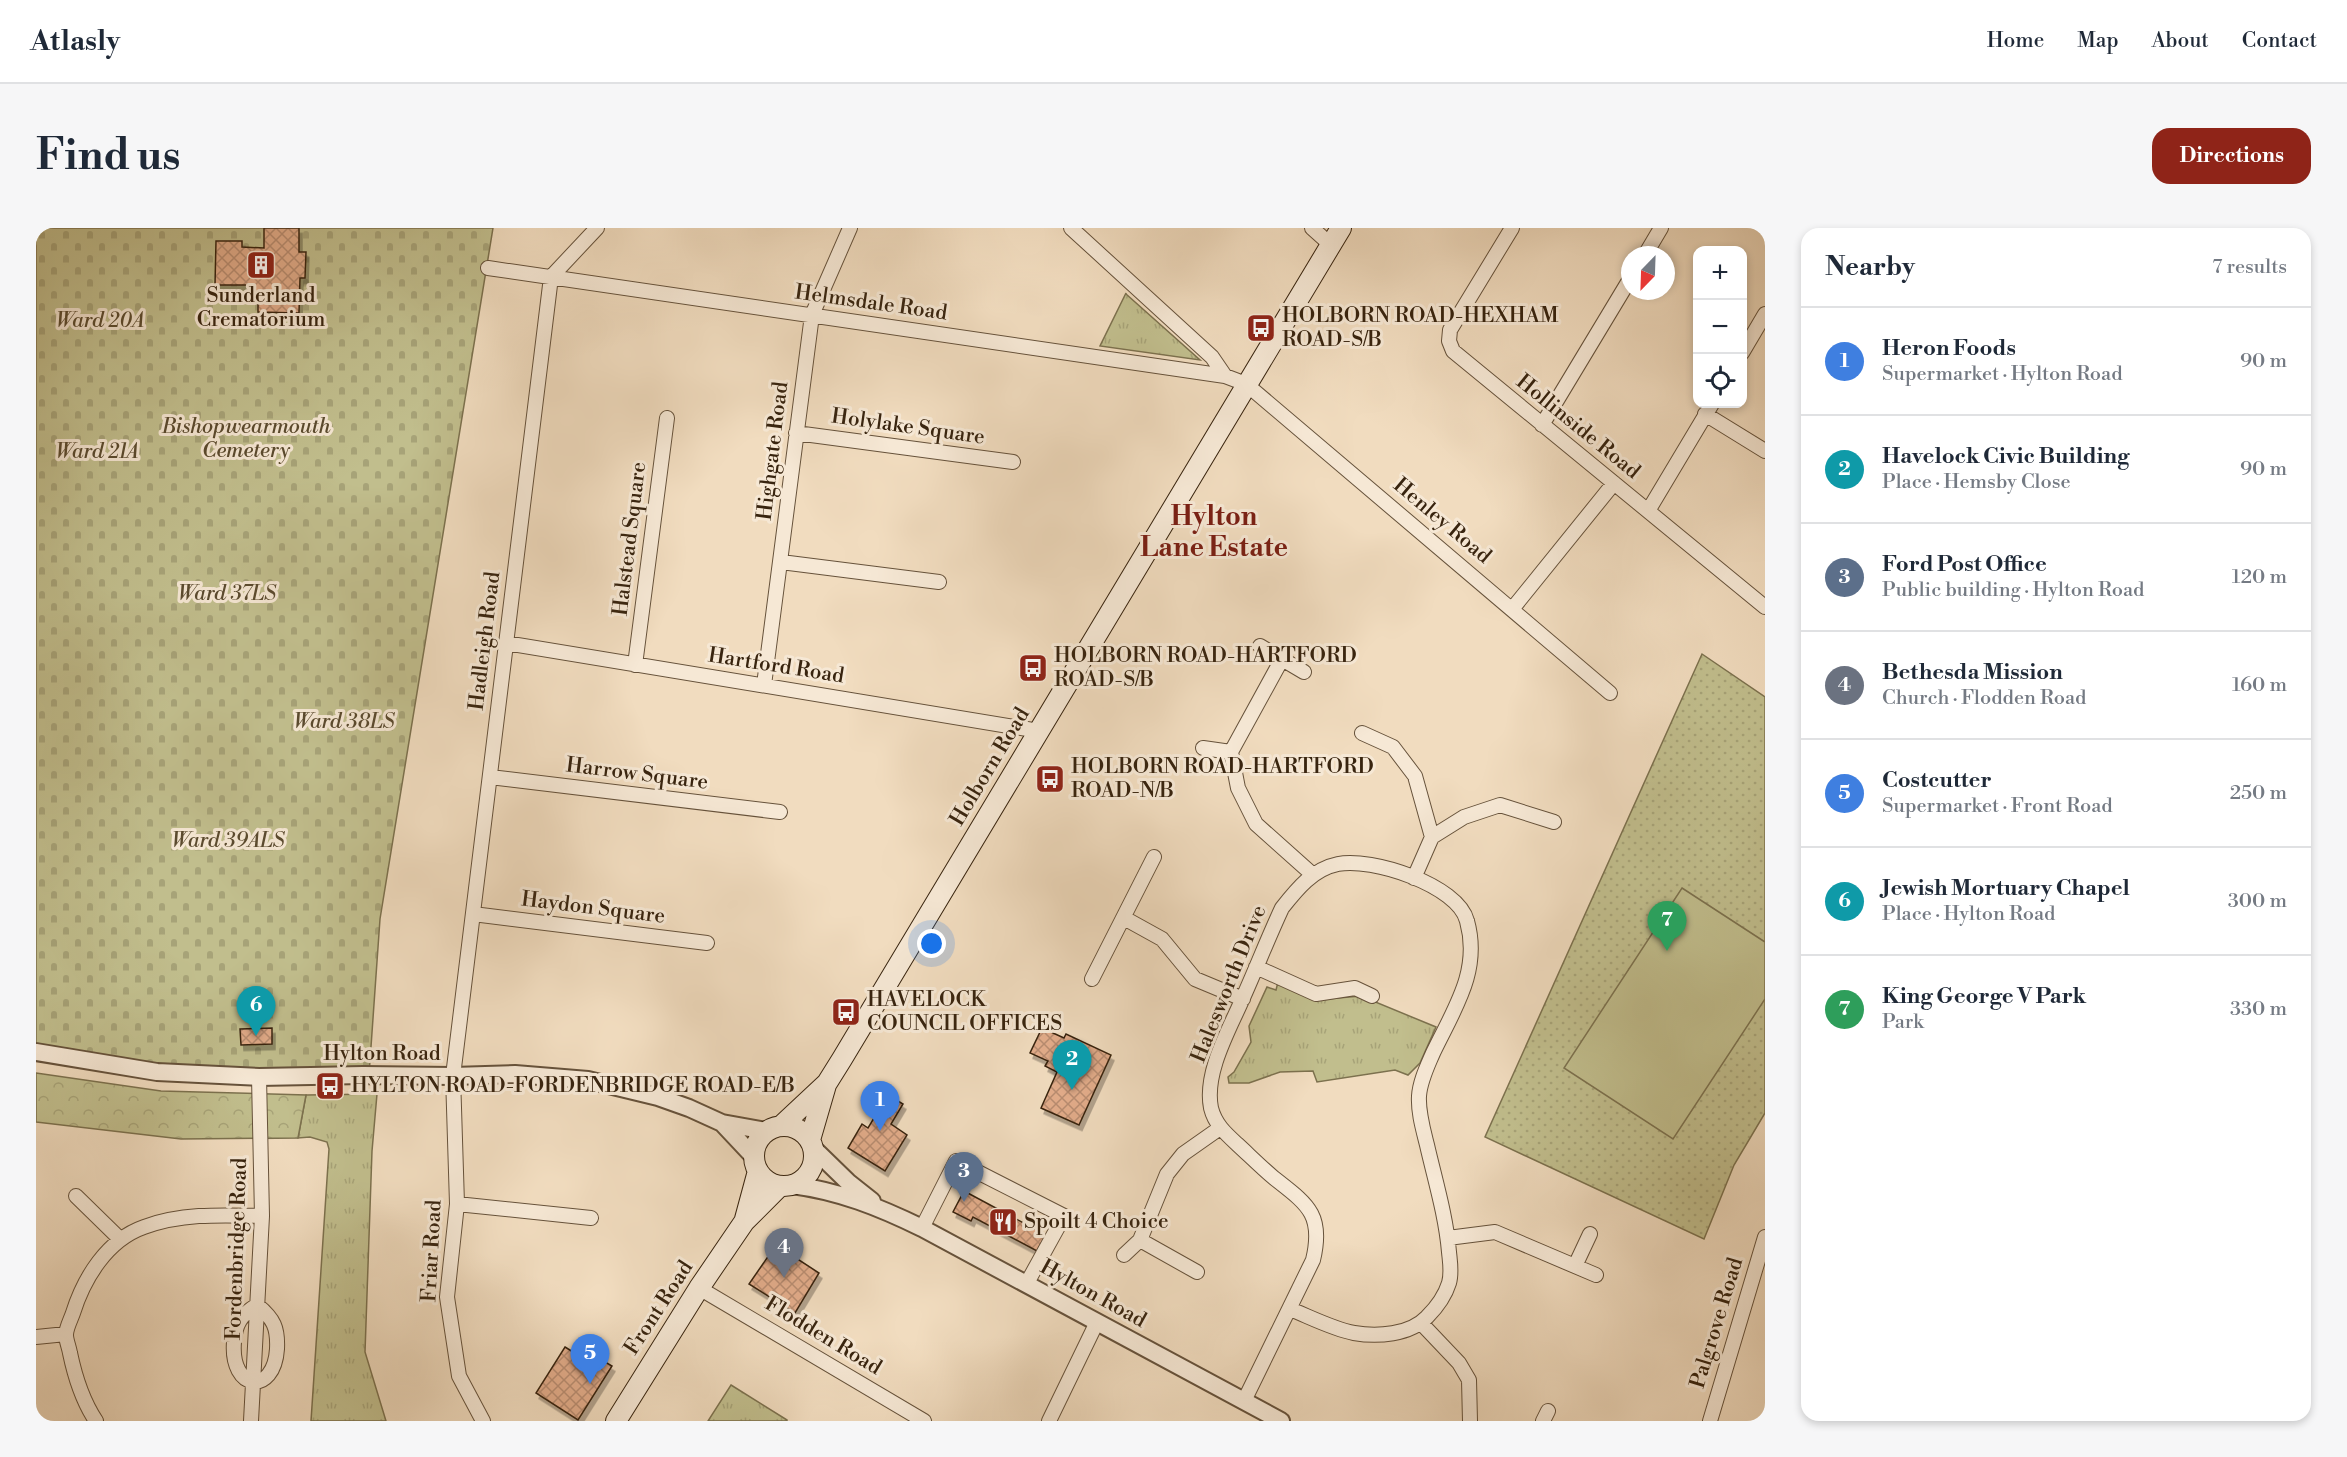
<!DOCTYPE html>
<html lang="en">
<head>
<meta charset="utf-8">
<style>
  body { margin:0; font-family:"Libre Bodoni",serif; background:#f6f6f7; color:#1f2937 }
  .controls { position:absolute; right:18px; top:18px; display:grid; overflow:hidden; border-radius:12px; box-shadow:0 3px 9px #0003 }
  .controls button { width:54px; height:54px; display:grid; place-items:center; padding:0; border:0; border-bottom:2px solid #e0e1e3; background:#fff; color:#1f2937; font:30px sans-serif }
  .compass { position:absolute; left:1585px; top:18px; width:54px; height:54px; border-radius:50%; background:#fff; box-shadow:0 3px 9px #0003; rotate:203deg }
  .you { position:absolute; left:896px; top:716px; width:21px; height:21px; margin:-15px; border:4px solid #fff; border-radius:50%; background:#1a73e8; box-shadow:0 0 0 9px #1a73e833 }
  .badge { display:grid; place-items:center; width:39px; height:39px; border-radius:50%; background:#8f2418; color:#fff; font-size:20px; font-weight:700 }
  .pin { position:absolute; translate:-50% -50px; filter:drop-shadow(0 2px 3px #0008) }
  .pin::after { content:''; position:absolute; top:32px; width:21px; height:18px; background:inherit; clip-path:polygon(0 0,100% 0,50% 100%) }
  .list { margin:0; padding:0; list-style:none }
  h2 { display:flex; justify-content:space-between; align-items:center; height:78px; margin:0; padding:0 24px; font-size:26px }
  h2 small { font-size:20px; font-weight:400; color:#747a83 }
  .list li { display:grid; grid-template-columns:39px 1fr auto; gap:18px; align-items:center; box-sizing:border-box; height:108px; padding:0 24px; border-top:2px solid #e0e1e3 }
  .list b { display:block; font-size:22px; white-space:nowrap }
  .list p { margin:0; font-size:20px; white-space:nowrap; color:#747a83 }
  .list em { font-size:20px; font-style:normal; color:#747a83 }
  .icon { flex:none; width:33px; height:33px; fill:none; stroke:currentColor; stroke-width:2; stroke-linecap:round; stroke-linejoin:round }
  .map { position:relative; flex:none; width:1729px; height:1193px; overflow:hidden; border-radius:18px }
  header { display:flex; align-items:center; gap:36px; box-sizing:border-box; height:84px; padding:0 30px; background:#fff; border-bottom:2px solid #e0e1e3 }
  header strong { font-size:28px }
  nav { display:flex; gap:33px; margin-inline-start:auto; font-size:21px }
  .intro { display:flex; align-items:center; justify-content:space-between; box-sizing:border-box; height:144px; padding:0 36px }
  h1 { margin:0; font-size:42px }
  .button { padding:15px 27px; border-radius:18px; background:#8f2418; color:#fff; font-size:21px; font-weight:700 }
  main { display:flex; gap:36px; padding:0 36px }
  aside { flex:1; background:#fff; border-radius:18px; box-shadow:0 3px 9px #0003 }
  .map>svg:first-child { display:block }
  .grass { fill:url(#grass-tufts); stroke:#7c714e; stroke-width:1.5 }
  .forest { fill:url(#forest-crowns); stroke:#7c714e; stroke-width:1.5 }
  .cemetery { fill:url(#cemetery-stones); stroke:#7c714e; stroke-width:1.5 }
  .park { fill:url(#park-dots); stroke:#7c714e; stroke-width:1.5 }
  .pitch { fill:#c1be8d; stroke:#7c714e; stroke-width:1.5 }
  .building { fill:url(#building-cross-hatch); stroke:#38240f; stroke-width:1.5; filter:url(#shadow) }
  .lines { fill:none; stroke-linecap:round; stroke-linejoin:round }
  .minor-casing { stroke:#66523b; stroke-width:16 }
  .tertiary-casing { stroke:#66523b; stroke-width:20 }
  .secondary-casing { stroke:#38240f; stroke-width:22 }
  .minor { stroke:#f6e8d5; stroke-width:14 }
  .tertiary { stroke:#f6e8d5; stroke-width:16 }
  .secondary { stroke:#f6e8d5; stroke-width:20 }
  .labels { text-anchor:middle; dominant-baseline:central; stroke-width:6; stroke-linejoin:round; paint-order:stroke }
  .poi-label { font-size:21px; fill:#38240f; stroke:#f6e8d5; text-anchor:start }
  .street-label { font-size:21px; fill:#38240f; stroke:#f6e8d5 }
  .park-label { font-size:21px; font-style:italic; fill:#5a4a2e; stroke:#f6e8d5 }
  .district-label { font-size:27px; font-weight:bold; fill:#7a1f14; stroke:#f6e8d5 }
</style>
</head>
<body>
<header>
<strong>Atlasly</strong>
<nav><a>Home</a><a>Map</a><a>About</a><a>Contact</a></nav>
</header>
<div class="intro"><h1>Find us</h1><a class="button">Directions</a></div>
<main>
<div class="map">
<svg width="1729" height="1193" viewBox="0 0 1729 1193">
  <defs>
    <pattern id="grass-tufts" width="24" height="20" patternUnits="userSpaceOnUse" patternTransform="scale(1.5)"><rect width="24" height="20" fill="#c1be8d"/><path d="M3 7l-1-3M5 7V3M7 7l1-3M15 17l-1-3M17 17v-4M19 17l1-3" fill="none" stroke="#a7a378"/></pattern>
    <pattern id="forest-crowns" width="20" height="18" patternUnits="userSpaceOnUse" patternTransform="scale(1.5)"><rect width="20" height="18" fill="#c1be8d"/><path d="M2 6a3 3 0 1 1 6 0M12 15a3 3 0 1 1 6 0" fill="none" stroke="#a7a378"/></pattern>
    <pattern id="cemetery-stones" width="16" height="16" patternUnits="userSpaceOnUse" patternTransform="scale(1.5)"><rect width="16" height="16" fill="#c1be8d"/><path d="M2 7V4a2 2 0 0 1 4 0v3zM10 15v-3a2 2 0 0 1 4 0v3z" fill="#a7a378"/></pattern>
    <pattern id="park-dots" width="8" height="8" patternUnits="userSpaceOnUse" patternTransform="scale(1.5)"><rect width="8" height="8" fill="#c1be8d"/><path d="M2 2h.1M6 6h.1" fill="none" stroke="#a7a378" stroke-width="1.8" stroke-linecap="round"/></pattern>
    <pattern id="building-cross-hatch" width="8" height="8" patternUnits="userSpaceOnUse" patternTransform="scale(1.5)"><rect width="8" height="8" fill="#e2ac8a"/><path d="M0 0l8 8M0 8l8-8" fill="none" stroke="#b88c6f"/></pattern>
    <filter id="shadow"><feDropShadow dx="3" dy="5.5" stdDeviation="0" flood-color="#0004"/></filter>
  </defs>
  <rect width="100%" height="100%" fill="#f1dcbf"/>
  <filter id="stains"><feTurbulence type="fractalNoise" baseFrequency=".00333" numOctaves="4"/><feColorMatrix values="0 0 0 0 .2 0 0 0 0 .09 0 0 0 0 .02 0 0 0 .5 -.17"/></filter>
  <radialGradient id="worn" r=".72"><stop offset=".6" stop-color="#630" stop-opacity="0"/><stop offset="1" stop-color="#630" stop-opacity=".3"/></radialGradient>
  <path class="grass" d="M1090 65V66L1164 132 1064 118Z
    M1242 754 1279 772 1325 768 1400 799 1384 835 1372 847 1359 842 1281 854 1277 843 1244 844 1213 855H1193L1192 849 1198 844 1215 814 1213 798 1231 759 1240 762Z
    M341 866 336 923 329 1124 350 1193H275L293 921 291 914 274 909 262 910 270 867Z
    M695 1157 751 1192V1193H672Z"/>
  <path class="forest" d="M0 845 125 863 270 867 262 910 145 911 0 894Z"/>
  <path class="cemetery" d="M0 0H457L344 691 333 847 223 849 0 824Z"/>
  <path class="park" d="M1666 426 1729 469V885L1698 937 1668 1011 1449 909Z"/>
  <path class="pitch" d="M1646 660 1729 714V771L1637 911 1528 840Z"/>
  <path class="building" d="M228 0H263V24H270L269 50H264L263 85 222 84V68L210 57H179L180 13H206V19L228 20Z
    M236 800V816L205 817 204 801Z
    M1006 800 1028 810 1030 806 1075 827 1043 897 1005 880 1021 844 1009 838 1012 833 994 825Z
    M852 867 867 876 855 896 871 907 849 943 812 920 826 896 832 900Z
    M928 963 1010 1007 1001 1023 937 989 935 993 917 984Z
    M740 1017 783 1045 759 1085 713 1056Z
    M529 1119 545 1129 549 1122 576 1138 542 1192 500 1165Z"/>
  <g class="lines">
    <g class="minor-casing">
      <path id="minor" d="M1035 0 1176 129 1189 148
        M1276 0 1295 17
        M1476 0 1414 102 1413 113 1417 123 1729 379
        M1609 27 1625 0
        M452 40 1189 148 1210 156 1574 465
        M1706 125 1729 86
        M1669 186 1729 223
        M1506 197 1594 51
        M760 205 977 234
        M1612 283 1676 176
        M745 334 903 354
        M1477 380 1578 255
        M470 415 1003 503
        M1224 418 1268 444
        M1246 431 1195 524 1202 560 1220 596 1276 646
        M599 437 631 190
        M728 457 776 87 814 0
        M1326 505 1357 519 1379 548 1396 609
        M1167 520 1195 524
        M454 549 744 584
        M1378 650 1396 609 1428 589 1464 577 1518 594
        M437 686 671 715
        M1088 690 1126 711 1159 751 1207 771
        M1220 739 1280 766 1319 760 1336 768
        M1056 751 1118 629
        M40 968 84 1011
        M421 976 555 990
        M886 1000 920 933 1028 988 991 1055
        M1412 1010 1459 1004 1560 1047
        M1104 1012 1161 1044
        M1088 1027 1104 1012 1131 946 1147 926 1184 900
        M1539 1038 1554 1006
        M663 1060 888 1193
        M221 1077C238 1091 242 1100 241 1121 238 1168 194 1163 198 1114 199 1096 205 1087 221 1077Z
        M1385 1095 1423 1135 1433 1152 1434 1193
        M0 1109 30 1106
        M1208 1173 1277 1032C1288 986 1271 976 1238 950 1225 939 1213 927 1201 916 1189 905 1179 896 1175 880 1168 845 1193 802 1206 772 1220 741 1232 710 1246 680 1261 661 1277 641 1302 636 1335 629 1422 657 1431 693 1445 743 1418 781 1397 825 1391 839 1384 853 1383 868 1382 884 1387 901 1391 917 1399 952 1410 988 1413 1024 1414 1034 1416 1045 1413 1055 1409 1068 1400 1080 1391 1089 1374 1107 1341 1109 1318 1105 1297 1101 1274 1089 1254 1081
        M60 1193C46 1172 39 1149 34 1125 33 1119 30 1112 30 1107 30 1100 35 1091 37 1085 48 1050 71 1012 108 999 146 985 186 987 226 988
        M215 1193 226 988 223 849
        M447 1193 423 1148 411 1069 421 976 417 848 515 49 561 0
        M1013 1193 1061 1094
        M1507 1193 1512 1183
        M1674 1193 1729 1009"/>
    </g>
    <g class="tertiary-casing">
      <path id="tertiary" d="M0 824 121 844 223 849 327 847 417 848 479 846 552 852 622 869 653 880 686 895 730 903
        M686 895 717 928
        M777 920 812 954 836 973
        M756 957C803 963 843 979 886 1000L1245 1193"/>
    </g>
    <g class="secondary-casing">
      <path id="secondary" d="M745 898 791 855 806 831 1305 0
        M718 928a30 30 0 1 1 60 0a30 30 0 1 1-60 0Z
        M774 912 790 857
        M709 991 722 943
        M580 1193 663 1060 708 994 744 958"/>
    </g>
    <use href="#minor" class="minor"/>
    <use href="#tertiary" class="tertiary"/>
    <use href="#secondary" class="secondary"/>
  </g>
  <defs>
    <g id="building-square" transform="scale(1.5)"><rect x="-9" y="-9" width="18" height="18" rx="4" fill="#8f2418" stroke="#f6e8d5"/><path d="M-4-6H4V6H1V3H-1V6H-4ZM-2.5-4.3h1.7v1.8h-1.7ZM.8-4.3h1.7v1.8H.8ZM-2.5-1h1.7V.8h-1.7ZM.8-1h1.7V.8H.8Z" fill="#fff"/></g>
    <g id="bus-square" transform="scale(1.5)"><rect x="-9" y="-9" width="18" height="18" rx="4" fill="#8f2418" stroke="#f6e8d5"/><path d="M-5-6H5V4H4V6H2V4H-2V6H-4V4H-5ZM-3.5-4V0h7V-4ZM-3.5 1.2v1.5H-2V1.2ZM2 1.2v1.5H3.5V1.2Z" fill="#fff"/></g>
    <g id="restaurant-square" transform="scale(1.5)"><rect x="-9" y="-9" width="18" height="18" rx="4" fill="#8f2418" stroke="#f6e8d5"/><path d="M-5-6h1v4h1v-4h1v4h1v-4h1v5L-1.5 .5V6h-2V.5L-5-1ZM5-6V6H3V1.5H1.5Q1.5-4 5-6Z" fill="#fff"/></g>
  </defs>
  <g fill-rule="evenodd">
    <use href="#building-square" x="225" y="37"/>
    <use href="#bus-square" x="1225" y="100"/>
    <use href="#bus-square" x="997" y="440"/>
    <use href="#bus-square" x="1014" y="551"/>
    <use href="#bus-square" x="810" y="784"/>
    <use href="#bus-square" x="294" y="858"/>
    <use href="#restaurant-square" x="967" y="994"/>
  </g>
  <g class="labels">
    <g class="poi-label">
      <text x="225" y="68" text-anchor="middle">Sunderland<tspan x="225" dy="24">Crematorium</tspan></text>
      <text x="1246" y="88">HOLBORN ROAD-HEXHAM<tspan x="1246" dy="24">ROAD-S/B</tspan></text>
      <text x="1018" y="428">HOLBORN ROAD-HARTFORD<tspan x="1018" dy="24">ROAD-S/B</tspan></text>
      <text x="1035" y="539">HOLBORN ROAD-HARTFORD<tspan x="1035" dy="24">ROAD-N/B</tspan></text>
      <text x="831" y="772">HAVELOCK<tspan x="831" dy="24">COUNCIL OFFICES</tspan></text>
      <text x="315" y="858">HYLTON ROAD-FORDENBRIDGE ROAD-E/B</text>
      <text x="988" y="994">Spoilt 4 Choice</text>
    </g>
    <g class="street-label">
      <text transform="translate(835 75) rotate(8)">Helmsdale Road</text>
      <text transform="translate(872 199) rotate(8)">Holylake Square</text>
      <text transform="translate(1542 199) rotate(39)">Hollinside Road</text>
      <text transform="translate(737 223) rotate(-83)">Highgate Road</text>
      <text transform="translate(1406 293) rotate(40)">Henley Road</text>
      <text transform="translate(594 311) rotate(-83)">Halstead Square</text>
      <text transform="translate(449 413) rotate(-83)">Hadleigh Road</text>
      <text transform="translate(740 438) rotate(9)">Hartford Road</text>
      <text transform="translate(954 539) rotate(-59)">Holborn Road</text>
      <text transform="translate(601 546) rotate(7)">Harrow Square</text>
      <text transform="translate(557 680) rotate(7)">Haydon Square</text>
      <text transform="translate(1193 756) rotate(-68)">Halesworth Drive</text>
      <text x="346" y="826">Hylton Road</text>
      <text transform="translate(201 1021) rotate(-88)">Fordenbridge Road</text>
      <text transform="translate(396 1023) rotate(-87)">Friar Road</text>
      <text transform="translate(1057 1066) rotate(29)">Hylton Road</text>
      <text transform="translate(623 1080) rotate(-57)">Front Road</text>
      <text transform="translate(1681 1095) rotate(-73)">Palgrove Road</text>
      <text transform="translate(787 1108) rotate(31)">Flodden Road</text>
    </g>
    <g class="park-label">
      <text x="64" y="93">Ward 20A</text>
      <text x="210" y="199">Bishopwearmouth<tspan x="210" dy="24">Cemetery</tspan></text>
      <text x="61" y="224">Ward 21A</text>
      <text x="191" y="366">Ward 37LS</text>
      <text x="308" y="494">Ward 38LS</text>
      <text x="192" y="613">Ward 39ALS</text>
    </g>
    <g class="district-label">
      <text x="1178" y="289">Hylton<tspan x="1178" dy="31">Lane Estate</tspan></text>
    </g>
  </g>
  <rect width="100%" height="100%" filter="url(#stains)"/>
  <rect width="100%" height="100%" fill="url(#worn)"/>
</svg>
<div class="controls">
<button>+</button>
<button>−</button>
<button><svg class="icon" aria-label="locate" viewBox="0 0 24 24"><circle cx="12" cy="12" r="6"/><path d="M12 2v4M12 18v4M2 12h4M18 12h4"/></svg></button>
</div>
<svg class="compass" viewBox="-18 -18 36 36"><path d="M0-13l5 13h-10z" fill="#e53935"/><path d="M0 13l5-13h-10z" fill="#747a83"/></svg>
<div class="you"></div>
<div class="pin badge" style="left:844px;top:903px;background:#3f7fe0">1</div>
<div class="pin badge" style="left:1036px;top:862px;background:#0f9aa8">2</div>
<div class="pin badge" style="left:928px;top:974px;background:#5c6f8a">3</div>
<div class="pin badge" style="left:748px;top:1050px;background:#6b7280">4</div>
<div class="pin badge" style="left:554px;top:1156px;background:#3f7fe0">5</div>
<div class="pin badge" style="left:220px;top:808px;background:#0f9aa8">6</div>
<div class="pin badge" style="left:1631px;top:723px;background:#2e9e5b">7</div>
</div>
<aside>
<h2>Nearby<small>7 results</small></h2>
<ul class="list">
<li><span class="badge" style="background:#3f7fe0">1</span><div><b>Heron Foods</b><p>Supermarket · Hylton Road</p></div><em>90 m</em></li>
<li><span class="badge" style="background:#0f9aa8">2</span><div><b>Havelock Civic Building</b><p>Place · Hemsby Close</p></div><em>90 m</em></li>
<li><span class="badge" style="background:#5c6f8a">3</span><div><b>Ford Post Office</b><p>Public building · Hylton Road</p></div><em>120 m</em></li>
<li><span class="badge" style="background:#6b7280">4</span><div><b>Bethesda Mission</b><p>Church · Flodden Road</p></div><em>160 m</em></li>
<li><span class="badge" style="background:#3f7fe0">5</span><div><b>Costcutter</b><p>Supermarket · Front Road</p></div><em>250 m</em></li>
<li><span class="badge" style="background:#0f9aa8">6</span><div><b>Jewish Mortuary Chapel</b><p>Place · Hylton Road</p></div><em>300 m</em></li>
<li><span class="badge" style="background:#2e9e5b">7</span><div><b>King George V Park</b><p>Park</p></div><em>330 m</em></li>
</ul>
</aside>
</main>
</body>
</html>
